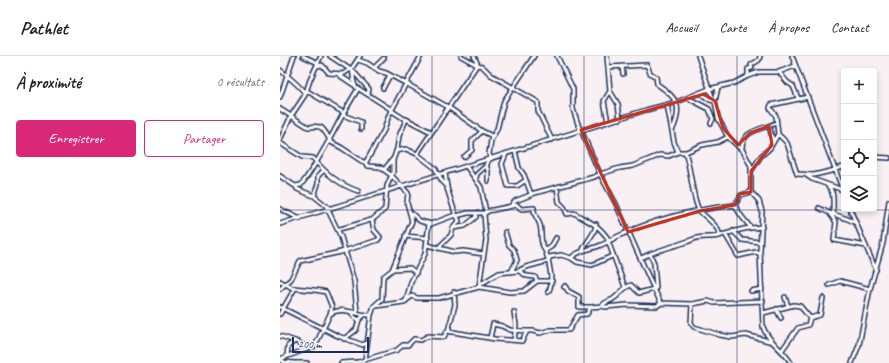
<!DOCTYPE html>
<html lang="fr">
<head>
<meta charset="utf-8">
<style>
  body { margin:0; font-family:Caveat,sans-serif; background:#f2f2f2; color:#222 }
  .controls { position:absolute; right:12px; top:12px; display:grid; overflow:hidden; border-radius:4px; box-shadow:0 2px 6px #0003 }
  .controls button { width:36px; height:36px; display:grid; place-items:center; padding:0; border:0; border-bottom:1px solid #e0e0e0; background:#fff; color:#222; font:20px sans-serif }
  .scale { position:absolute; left:12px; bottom:10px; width:77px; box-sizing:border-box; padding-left:4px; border:2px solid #1b2f5e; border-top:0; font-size:11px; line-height:14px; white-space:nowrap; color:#1b2f5e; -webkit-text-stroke:3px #fdfcf7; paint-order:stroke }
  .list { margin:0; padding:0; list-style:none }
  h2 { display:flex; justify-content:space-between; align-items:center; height:52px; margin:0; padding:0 16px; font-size:17px }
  h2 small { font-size:13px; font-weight:400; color:#767676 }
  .actions { display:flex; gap:8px; padding:12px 16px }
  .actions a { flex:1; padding:9px 0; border:1px solid #db2777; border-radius:4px; text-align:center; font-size:14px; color:#db2777 }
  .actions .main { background:#db2777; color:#fff }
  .icon { flex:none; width:22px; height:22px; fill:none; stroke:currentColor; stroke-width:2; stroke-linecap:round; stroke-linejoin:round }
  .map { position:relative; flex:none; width:609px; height:307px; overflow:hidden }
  header { display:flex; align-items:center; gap:24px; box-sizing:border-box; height:56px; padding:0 20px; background:#fff; border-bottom:1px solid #e0e0e0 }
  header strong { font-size:19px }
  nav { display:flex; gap:22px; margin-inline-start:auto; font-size:14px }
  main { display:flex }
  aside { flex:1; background:#fff }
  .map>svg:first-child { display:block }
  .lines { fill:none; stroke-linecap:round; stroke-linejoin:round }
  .minor-casing { stroke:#1b2f5e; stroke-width:6 }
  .minor { stroke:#fdfcf7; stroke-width:3 }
  .marked { fill:none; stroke:#c8321e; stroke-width:3; stroke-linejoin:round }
  .grid { fill:none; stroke:#1b2f5e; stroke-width:1; stroke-opacity:0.55 }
</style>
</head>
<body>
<header>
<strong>Pathlet</strong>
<nav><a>Accueil</a><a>Carte</a><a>À propos</a><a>Contact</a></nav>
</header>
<main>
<aside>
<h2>À proximité<small>0 résultats</small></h2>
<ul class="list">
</ul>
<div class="actions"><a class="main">Enregistrer</a><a>Partager</a></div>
</aside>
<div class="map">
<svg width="609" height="307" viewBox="0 0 609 307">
  <rect width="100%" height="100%" fill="#f9f0f3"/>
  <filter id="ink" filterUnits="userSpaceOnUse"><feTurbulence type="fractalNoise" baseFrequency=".025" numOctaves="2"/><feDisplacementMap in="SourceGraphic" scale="8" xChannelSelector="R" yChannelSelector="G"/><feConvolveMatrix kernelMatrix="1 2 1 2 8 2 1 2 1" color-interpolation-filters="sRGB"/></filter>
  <g filter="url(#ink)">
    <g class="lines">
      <g class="minor-casing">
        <path id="minor" d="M23 0 38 7
          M50 0 71 14
          M181 0 197 9 202 10 211 19 258 46V55L272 84
          M194 0 198 9
          M277 0 293 33V53L300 74
          M327 0 330 35 338 48 340 63
          M418 0 433 43
          M512 0 564 137
          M78 4 87 7 99 15 106 17 127 28 168 51 202 75 212 80
          M37 10 42 9 49 17 63 18 72 12 80 0
          M342 10 343 18
          M328 11 367 9 370 17 376 21 377 28C398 42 403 51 392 75
          M72 12 74 27 76 31 112 54
          M94 12 104 2
          M0 14C5 18 23 33 25 38
          M73 15 89 33 88 38
          M499 16 507 26 513 30 518 42
          M59 19 74 29
          M468 20V13L472 12 471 9 479 4 480 0
          M103 32 110 19
          M27 35 64 57
          M420 37 430 44 435 45 438 62 448 81 463 95 471 110V136L479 145 482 155 480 195 483 271C488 286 504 294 511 307
          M0 41 14 0
          M528 41 491 49 490 52 496 60 498 78 507 87 517 118 534 119 555 114
          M408 42 429 53 433 63 431 67
          M435 45 438 31
          M387 49 394 86 398 96
          M0 53 28 71C43 69 42 71 50 84
          M63 59 81 66V73
          M126 63 151 76
          M328 66 324 45 330 35
          M489 70 493 85
          M0 84 11 60 25 39 30 24 41 0
          M49 85 62 92 83 106H86L104 74 109 59 141 0
          M0 87 22 101 33 102C45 117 60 129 78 135
          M462 94C461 74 481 74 496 67
          M116 95 126 93 137 98 155 112 162 125 167 130
          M235 95 239 112 244 119 251 138 314 121 320 118 301 74
          M405 96C411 112 412 142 419 154 425 162 438 168 440 180
          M137 98 197 9
          M226 98 222 108 228 130H237L246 124
          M184 101 192 94V85L202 75
          M594 101 609 102
          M211 103 209 98 211 84 217 73 224 45 254 0
          M84 106 88 110 100 111 111 119
          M206 108 208 115V125
          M186 110 201 131 206 156
          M555 113 564 111
          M104 114 113 103
          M472 114 481 100 490 92 498 78
          M165 116 167 132 176 160 188 157H205
          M526 119 532 123 563 134
          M0 120 15 130 21 129C44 99 58 64 78 33
          M196 122 197 118 207 109 208 104
          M547 129C557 138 551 148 554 159
          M16 130 17 133 34 140 49 152
          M277 131 279 146 284 151 287 158 294 157C311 167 318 168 329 184
          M34 140 38 128V120L44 114
          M455 149C459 159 465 164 471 172L482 171
          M231 150 235 145 253 138
          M47 152 61 181 74 225 77 256
          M539 152C551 159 564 160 576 167
          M0 153 20 163
          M570 153 596 214
          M130 156 140 165 151 168 175 159
          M550 158 556 166 554 184 586 190
          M177 160 179 165 173 172 185 170 196 161V157
          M0 168 366 54 397 46 429 33 454 27 468 20 479 16H499L515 10
          M59 173C65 172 89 164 92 164
          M453 175 462 184 480 186
          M225 176 229 189 234 194 237 204 231 216
          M445 178 458 200 476 196 480 198
          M125 180 148 182
          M328 185 345 231
          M147 189 175 196 183 195 204 198
          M158 192 171 179 173 172
          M266 194 271 191 276 182
          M303 194C306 185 316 178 316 168
          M269 201 281 199 291 202 297 206 312 209 332 200
          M291 202C300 193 311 194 321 189 329 186 335 181 343 178 378 162 418 153 455 149L461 139 471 136
          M361 202 370 198
          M113 213 130 212 136 217
          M239 215 247 220 255 221 257 225
          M0 225 14 233
          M199 229 219 217 238 215 246 211 268 205 270 201
          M549 229 560 225 590 233
          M199 231 206 184 204 158 208 155 237 149 241 153 254 152C253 160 258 162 260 169 262 175 260 185 263 190 268 199 275 228 268 236
          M284 231 285 230 288 235 299 241V251H311
          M0 233 11 223 20 205 61 196 98 184 100 181 94 174 92 164 105 153 107 130 113 116V104L117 93 119 80 126 64 112 55
          M374 233 336 148 320 118 340 112 353 110 380 99 389 100 398 96H406L422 89 438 86 448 81
          M374 233 376 232 374 207 370 198C384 192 400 189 414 183 420 180 431 182 438 180 450 177 460 173 471 172
          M471 235 482 233
          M505 241 508 250
          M126 245 131 226 145 198 149 168
          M412 248 428 245 434 247 483 245
          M96 250 124 246 132 240 137 242H159L199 231 230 236 244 235 257 225H272
          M322 250 325 251 347 249 377 250 381 247 412 248 411 267 414 271 440 279 451 281 466 279 493 286
          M0 251 58 280 83 289 86 287
          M496 253 501 262
          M71 256 74 261 79 264
          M483 257 514 249 520 250 530 262
          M0 258 15 232C26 234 35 233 46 236L52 251 50 258
          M168 275 175 249 174 236
          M0 280 15 285
          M210 282 213 268 222 270 230 274 247 275
          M64 283 76 274 79 264 84 259
          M234 284 236 269 234 256
          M502 294 518 272 528 269 530 262 540 259 543 242
          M7 300 8 290 15 285 29 292
          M0 303 35 290 50 258C63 249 77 260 91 259
          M0 303 4 306 14 307
          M85 304 91 259 94 250 102 243 103 221 112 214 132 165 127 147 128 137 111 119
          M15 307H27
          M61 307 78 306 117 294 123 289H128L134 283 141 284 148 280 164 281 167 275 215 283 242 285 247 275H253L260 277 270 274H289L298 259 307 258 311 251 322 250C325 245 329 246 333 243 340 239 342 232 351 229L359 237 374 233 381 247
          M572 307 579 289 590 233 603 187 609 145"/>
      </g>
      <use href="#minor" class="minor"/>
    </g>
  </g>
  <path class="marked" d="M424 38 435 45 443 72 458 89 470 77 489 70 492 89 471 115V136L460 138 455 149 420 155 348 176 301 74Z"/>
  <path class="grid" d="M152 0V307M304 0V307M457 0V307M0 154H609"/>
</svg>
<div class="controls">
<button>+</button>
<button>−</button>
<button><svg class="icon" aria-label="locate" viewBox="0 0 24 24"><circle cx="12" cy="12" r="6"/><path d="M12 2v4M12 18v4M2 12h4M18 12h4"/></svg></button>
<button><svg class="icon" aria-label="layers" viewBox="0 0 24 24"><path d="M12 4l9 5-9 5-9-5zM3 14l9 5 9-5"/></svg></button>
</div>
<div class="scale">200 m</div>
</div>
</main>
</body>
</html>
